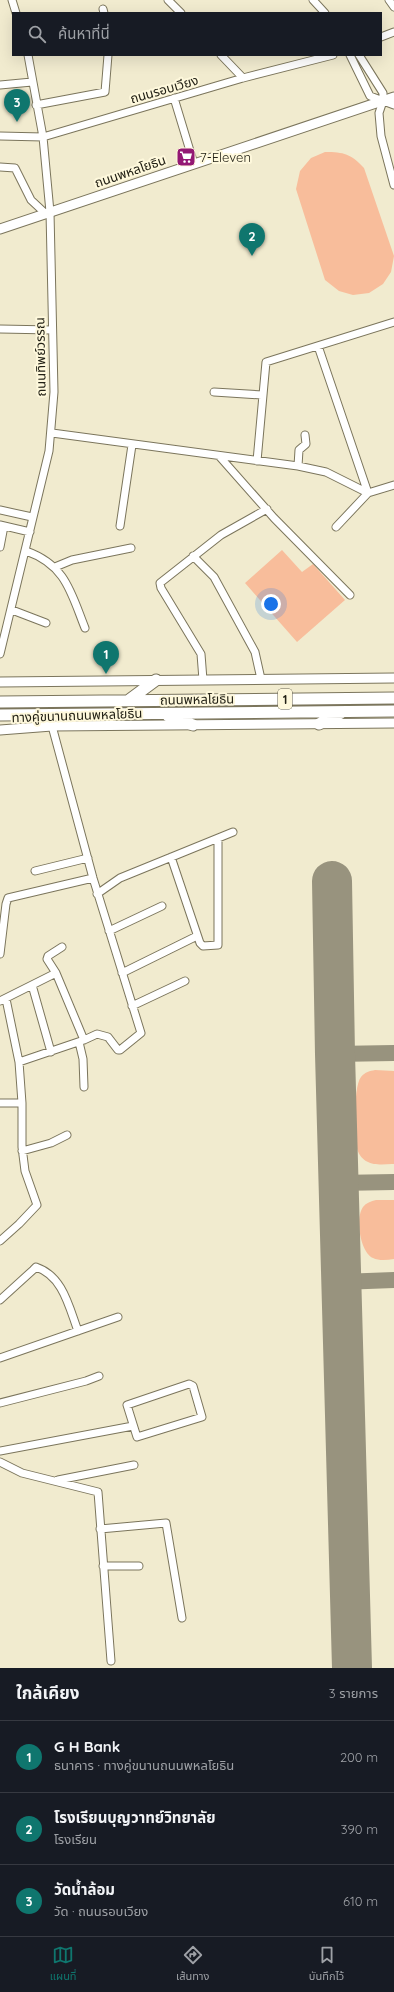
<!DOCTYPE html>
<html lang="th">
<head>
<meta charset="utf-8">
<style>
  body { margin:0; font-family:Quicksand,"Noto Sans Thai",sans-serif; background:#242831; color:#f1f3f6 }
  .you { position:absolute; left:271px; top:604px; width:14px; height:14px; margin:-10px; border:3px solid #fff; border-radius:50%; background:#1a73e8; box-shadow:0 0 0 6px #1a73e833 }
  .badge { display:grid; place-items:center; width:26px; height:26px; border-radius:50%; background:#0f766e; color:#fff; font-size:13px; font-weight:700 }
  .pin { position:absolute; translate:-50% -33px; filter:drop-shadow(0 1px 2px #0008) }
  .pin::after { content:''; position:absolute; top:21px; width:14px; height:12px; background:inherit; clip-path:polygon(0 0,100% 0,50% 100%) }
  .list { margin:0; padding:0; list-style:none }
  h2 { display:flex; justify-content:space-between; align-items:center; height:52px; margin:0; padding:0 16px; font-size:17px }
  h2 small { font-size:13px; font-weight:400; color:#9ea1a6 }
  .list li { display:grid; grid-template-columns:26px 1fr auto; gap:12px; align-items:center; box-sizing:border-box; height:72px; padding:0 16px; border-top:1px solid #363941 }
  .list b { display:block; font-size:15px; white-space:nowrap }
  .list p { margin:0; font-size:13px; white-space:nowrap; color:#9ea1a6 }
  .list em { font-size:13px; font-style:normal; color:#9ea1a6 }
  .icon { flex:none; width:22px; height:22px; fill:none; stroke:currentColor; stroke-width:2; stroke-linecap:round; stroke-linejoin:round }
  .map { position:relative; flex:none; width:394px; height:1668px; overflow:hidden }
  .search { position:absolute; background:#171b24; box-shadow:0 4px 16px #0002; left:12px; right:12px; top:12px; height:44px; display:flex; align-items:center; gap:10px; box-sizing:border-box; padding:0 14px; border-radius:0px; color:#9ea1a6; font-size:15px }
  .sheet { height:268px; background:#171b24 }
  nav { display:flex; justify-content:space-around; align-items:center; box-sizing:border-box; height:56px; border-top:1px solid #363941; background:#171b24; font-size:11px; color:#9ea1a6 }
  nav a { display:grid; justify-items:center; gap:2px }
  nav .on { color:#0f766e }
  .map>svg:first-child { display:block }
  .green { fill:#f8bd9b }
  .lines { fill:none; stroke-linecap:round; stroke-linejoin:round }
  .taxiway { stroke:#98937e; stroke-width:16 }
  .runway { stroke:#98937e; stroke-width:40 }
  .minor-casing { stroke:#7b755c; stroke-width:9 }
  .major-casing { stroke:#7b755c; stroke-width:11 }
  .highway-casing { stroke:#7b755c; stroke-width:13 }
  .minor { stroke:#fff; stroke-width:7 }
  .major { stroke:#fff; stroke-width:9 }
  .highway { stroke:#fff; stroke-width:11 }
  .labels { text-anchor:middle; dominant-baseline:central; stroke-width:4; stroke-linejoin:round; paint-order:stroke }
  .shield { fill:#fef8dc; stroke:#646151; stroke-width:1 }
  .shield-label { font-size:12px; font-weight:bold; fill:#222015 }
  .street-label { font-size:13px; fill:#222015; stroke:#fef8dc }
  .poi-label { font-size:13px; fill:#222015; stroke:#fef8dc; text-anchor:start }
</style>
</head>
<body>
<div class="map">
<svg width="394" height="1668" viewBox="0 0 394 1668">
  <rect width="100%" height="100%" fill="#f1ebcf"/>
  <path class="green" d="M325 152C344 152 351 154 364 168L394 256 391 272 383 284 369 293 353 295 339 291 325 280 296 189 300 171 311 158Z
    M282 550 302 572 313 564 345 600 297 642 245 583Z
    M375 1070 394 1071V1164H392C377 1165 363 1166 357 1149 355 1135 353 1087 361 1077 365 1072 370 1071 375 1070Z
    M376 1200H394V1259C387 1260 379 1261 373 1258 360 1252 355 1218 363 1207 366 1203 371 1201 376 1200Z"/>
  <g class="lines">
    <path class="taxiway" d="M335 1054 394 1053
      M338 1183 394 1182
      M341 1282 394 1280"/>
    <path class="runway" d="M332 881 335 1054 352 1668"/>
    <g class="minor-casing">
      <path id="minor" d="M12 0 16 13
        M168 0 181 13
        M313 0 325 13
        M389 0 394 7
        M103 9 104 13
        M381 37 394 32
        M221 55 243 78
        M350 55 370 96 394 105
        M359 55 383 93V101L379 113 381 136 394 185
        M0 85 32 82
        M174 98 194 164
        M36 105 105 92 108 55
        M0 136 43 137 243 78 333 55
        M0 167 15 168 31 200 46 214
        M0 329 52 330
        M318 346 368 493 336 527
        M214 392 262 395
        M52 433 298 466 326 472 368 493 394 485
        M220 457 274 518 350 595
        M257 461 266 362 394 322
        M298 466 299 450 306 444 305 435
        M0 510 32 517
        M0 525 30 532
        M120 526 132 445
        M0 547 4 526
        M26 551C66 565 71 593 85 628
        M193 556 214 577 255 652 261 679
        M55 567 72 560 131 548
        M12 610 46 623
        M0 654 49 451 54 392 50 212 43 137 28 55
        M203 680 201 654 161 588 160 583 221 535 267 509
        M171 857 200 943 203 946 218 945V839
        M35 871 88 858
        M97 894 120 878 233 832
        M109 931 162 906
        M62 947 48 956 47 959 56 973 84 1040
        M0 954 6 904 8 898 93 878
        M122 973 197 936
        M32 985 51 1052
        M0 1001 56 973
        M132 1006 185 981
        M79 1042 83 1059 84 1087
        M19 1062 84 1040 97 1034 108 1037 118 1050H120L141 1033 93 878 52 726
        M0 1103H22
        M22 1151 51 1143 67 1135
        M0 1241 19 1224 37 1205 25 1171 22 1147V1103L19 1062 6 999
        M0 1300 33 1270 36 1267C63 1276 69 1307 78 1331
        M0 1358 118 1317
        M189 1384 193 1386 202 1417 137 1437 127 1405Z
        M0 1403 86 1381 99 1376
        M0 1451 133 1426
        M0 1462 22 1473 98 1492 111 1661
        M58 1480 134 1465
        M100 1529 166 1523 182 1618
        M103 1566H139"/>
    </g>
    <g class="major-casing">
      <path id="major" d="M0 229 394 97
        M0 682 394 678
        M0 730 52 726 394 723"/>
    </g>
    <g class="highway-casing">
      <path id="highway" d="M129 700 156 680
        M0 702 394 698
        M0 715 394 711
        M168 716 193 725
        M319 724 341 713"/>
    </g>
    <use href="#minor" class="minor"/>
    <use href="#major" class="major"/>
    <use href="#highway" class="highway"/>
  </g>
  <defs>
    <g id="supermarket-square" transform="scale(1)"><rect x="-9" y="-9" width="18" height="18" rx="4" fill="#931874" stroke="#fef8dc"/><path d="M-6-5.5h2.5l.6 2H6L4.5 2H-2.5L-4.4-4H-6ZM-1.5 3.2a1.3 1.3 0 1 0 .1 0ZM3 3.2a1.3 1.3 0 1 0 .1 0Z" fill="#fff"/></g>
  </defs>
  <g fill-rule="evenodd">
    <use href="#supermarket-square" x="186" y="157"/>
  </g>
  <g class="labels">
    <rect class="shield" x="278" y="689" width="14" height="20" rx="3"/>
    <g class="shield-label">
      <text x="285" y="699">1</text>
    </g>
    <g class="street-label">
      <text transform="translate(164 89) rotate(-16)">ถนนรอบเวียง</text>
      <text transform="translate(130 171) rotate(-19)">ถนนพหลโยธิน</text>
      <text transform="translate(40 357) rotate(-91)">ถนนทิพย์วรรณ</text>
      <text transform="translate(197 699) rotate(-1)">ถนนพหลโยธิน</text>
      <text transform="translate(77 715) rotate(-2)">ทางคู่ขนานถนนพหลโยธิน</text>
    </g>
    <g class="poi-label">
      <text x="200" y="157">7-Eleven</text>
    </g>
  </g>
</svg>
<div class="you"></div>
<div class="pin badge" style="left:106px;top:674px">1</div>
<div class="pin badge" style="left:252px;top:256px">2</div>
<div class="pin badge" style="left:17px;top:122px">3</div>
<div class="search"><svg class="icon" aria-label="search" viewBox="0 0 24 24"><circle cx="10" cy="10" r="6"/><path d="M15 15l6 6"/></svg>ค้นหาที่นี่</div>
</div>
<section class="sheet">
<h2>ใกล้เคียง<small>3 รายการ</small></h2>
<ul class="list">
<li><span class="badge">1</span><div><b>G H Bank</b><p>ธนาคาร · ทางคู่ขนานถนนพหลโยธิน</p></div><em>200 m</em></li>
<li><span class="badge">2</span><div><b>โรงเรียนบุญวาทย์วิทยาลัย</b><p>โรงเรียน</p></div><em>390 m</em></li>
<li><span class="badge">3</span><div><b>วัดน้ำล้อม</b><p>วัด · ถนนรอบเวียง</p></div><em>610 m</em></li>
</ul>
</section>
<nav>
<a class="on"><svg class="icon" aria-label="map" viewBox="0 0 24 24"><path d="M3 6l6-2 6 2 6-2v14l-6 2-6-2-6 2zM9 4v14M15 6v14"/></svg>แผนที่</a>
<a><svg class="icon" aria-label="directions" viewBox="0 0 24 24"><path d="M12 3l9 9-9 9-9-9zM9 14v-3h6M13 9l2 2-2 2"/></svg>เส้นทาง</a>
<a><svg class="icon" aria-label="saved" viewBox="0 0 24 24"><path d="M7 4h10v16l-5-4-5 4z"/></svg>บันทึกไว้</a>
</nav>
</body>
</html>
